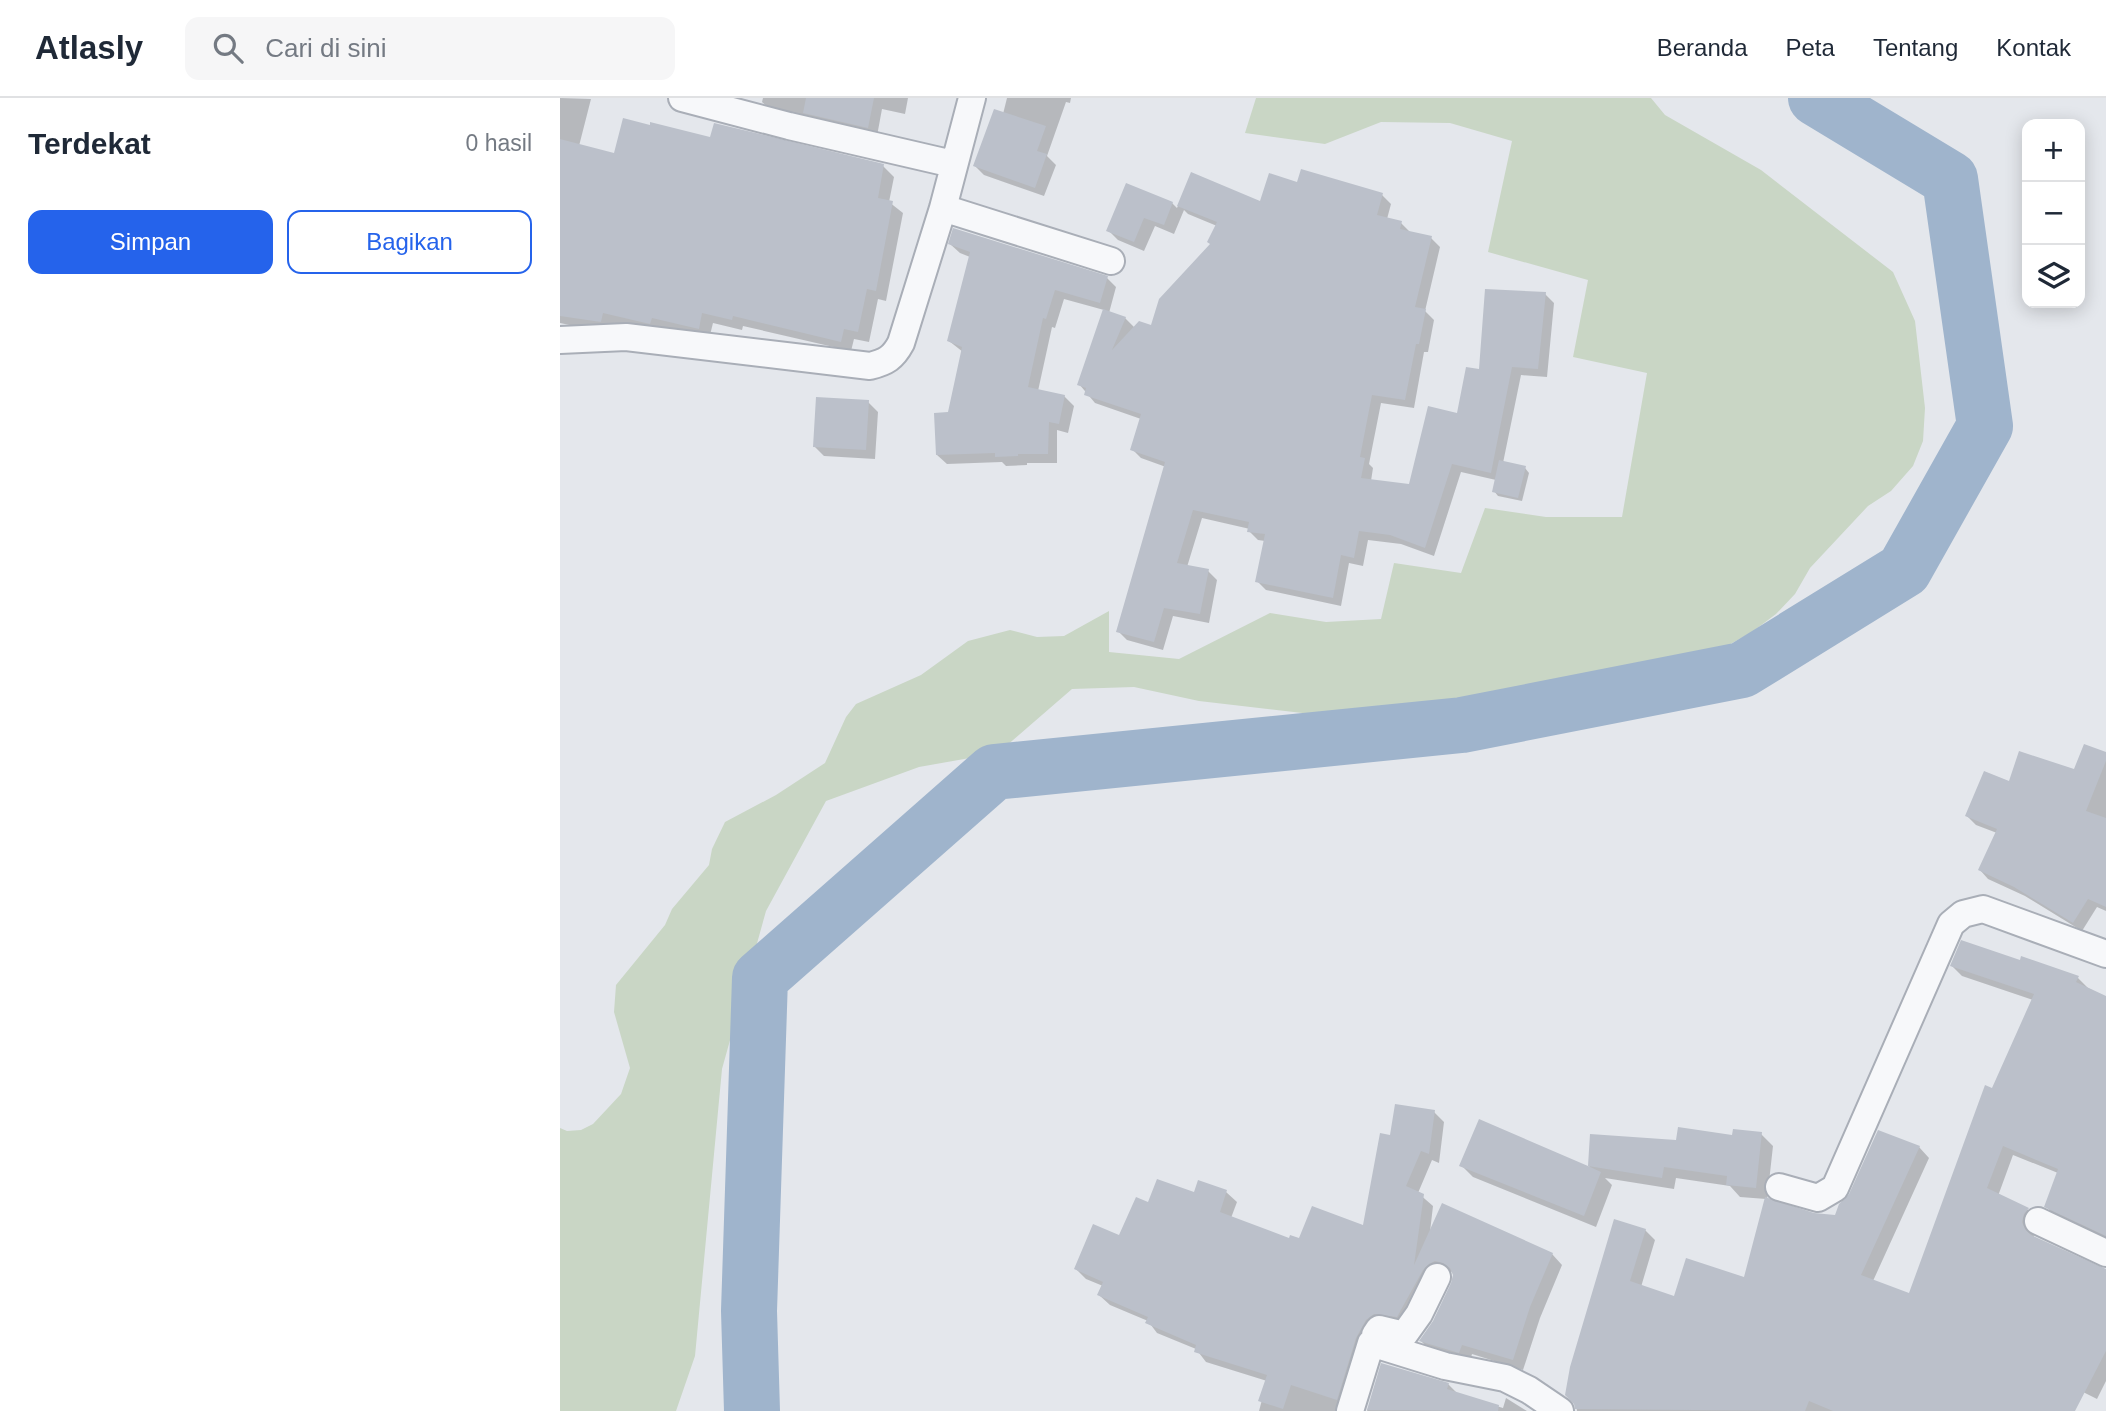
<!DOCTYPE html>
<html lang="id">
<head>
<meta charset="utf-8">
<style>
  body { margin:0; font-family:Arial,sans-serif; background:#f6f6f7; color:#1f2937 }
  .controls { position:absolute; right:21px; top:21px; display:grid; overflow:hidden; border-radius:14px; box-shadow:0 4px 18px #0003 }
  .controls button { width:63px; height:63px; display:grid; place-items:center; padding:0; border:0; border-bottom:2px solid #e0e1e3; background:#fff; color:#1f2937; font:35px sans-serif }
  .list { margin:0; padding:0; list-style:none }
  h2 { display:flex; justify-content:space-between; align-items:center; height:91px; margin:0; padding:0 28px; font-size:30px }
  h2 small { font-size:23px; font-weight:400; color:#747a83 }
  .actions { display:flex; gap:14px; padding:21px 28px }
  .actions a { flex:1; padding:16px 0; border:2px solid #2563eb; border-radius:14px; text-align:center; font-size:24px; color:#2563eb }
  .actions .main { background:#2563eb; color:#fff }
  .icon { flex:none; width:38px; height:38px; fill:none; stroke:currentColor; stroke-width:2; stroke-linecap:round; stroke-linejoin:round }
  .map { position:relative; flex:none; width:1546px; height:1313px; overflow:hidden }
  header { display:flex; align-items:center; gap:42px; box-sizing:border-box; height:98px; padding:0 35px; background:#fff; border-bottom:2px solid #e0e1e3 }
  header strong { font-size:33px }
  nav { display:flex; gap:38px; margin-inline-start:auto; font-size:24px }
  .search { width:490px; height:63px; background:#f6f6f7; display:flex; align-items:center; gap:18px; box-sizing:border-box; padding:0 24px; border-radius:14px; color:#747a83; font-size:26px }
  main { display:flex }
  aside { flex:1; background:#fff }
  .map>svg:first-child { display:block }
  .green { fill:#c9d6c5 }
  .shadow { fill:#0003 }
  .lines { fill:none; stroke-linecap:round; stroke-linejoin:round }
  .river { stroke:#9fb4cc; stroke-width:56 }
  .building { fill:#bbc0ca }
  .minor-casing { stroke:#a9aeb7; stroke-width:30 }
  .minor { stroke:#f7f8fa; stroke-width:26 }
</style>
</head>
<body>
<header>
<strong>Atlasly</strong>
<div class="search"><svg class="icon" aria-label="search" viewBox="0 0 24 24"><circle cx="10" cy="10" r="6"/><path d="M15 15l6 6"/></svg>Cari di sini</div>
<nav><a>Beranda</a><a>Peta</a><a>Tentang</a><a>Kontak</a></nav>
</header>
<main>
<aside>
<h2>Terdekat<small>0 hasil</small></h2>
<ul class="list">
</ul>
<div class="actions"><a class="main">Simpan</a><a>Bagikan</a></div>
</aside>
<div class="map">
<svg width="1546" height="1313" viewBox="0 0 1546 1313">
  <rect width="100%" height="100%" fill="#e4e7ec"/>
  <path class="green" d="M696 0H1091L1105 17 1201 72 1333 174 1355 223 1365 310 1363 343 1353 368 1331 393 1308 408 1250 470 1235 496 1216 516 1192 534 1165 549 1114 573 1058 588 1016 593 987 606 959 611H930L870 618 751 616 639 603 574 589 512 591 438 655 359 669 266 703 206 813 162 971 135 1258 116 1313H0V1030L7 1033 21 1032 33 1026 61 996 70 970 54 914 56 887 105 827 112 811 149 767 152 751 165 724 216 697 265 665 286 619 296 606 361 577 408 543 450 532 477 539 504 538 549 513V554L619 561 710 515 766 524 821 521 834 465 901 475 925 410 986 419H1062L1087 275 1013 259 1028 182 928 154 952 43 890 25 821 24 765 46 685 35Z"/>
  <path class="shadow" d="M0 0 31 1 19 48 55 57 151 41 323 68 334 79 329 104 343 115 326 203 318 201 309 244 294 241 291 253 183 228 182 232 153 225 149 241 102 230 101 236 53 225 51 234 48 235 0 225Z
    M203 0H348L345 16 322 11 317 38 212 13 202 4Z
    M447 0H511L510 5 506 4 487 58 496 67 484 98 424 77 415 68 443 16Z
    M632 77 701 105 738 86 822 97 831 106 827 121 841 125 850 134 871 140 880 149 865 213 874 222 868 254H864L854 310 821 305 809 366 813 370 811 383 850 388 898 317 921 273 985 196 994 205 987 279 961 277 943 365 965 370 969 375 962 403 938 398 934 393 936 382 901 374 874 458 841 446 808 442 803 468 789 465 781 508 706 492 697 483 705 443 698 442 689 433 690 431 642 420 627 469 648 473 657 482 649 525 613 518 603 552 567 542 558 533 606 369 581 360 572 351 581 321 535 305 519 286 544 212 504 201 495 230 492 229 478 293 504 298 514 308 508 335 497 332V365H467V367L446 368 442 364 387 366 377 357 390 316 403 254 389 243 410 159 400 155 390 146 547 180 556 189 549 215 565 220 575 230 592 229 652 147 657 128 628 116 624 112 614 136 595 128 584 153 558 142 548 132 567 87 612 105 617 110Z
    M308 304 318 314 315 361 264 358 254 348Z
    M1546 656V813L1537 809 1522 833 1465 798 1428 781 1420 772 1437 735 1416 727 1407 718 1450 685 1515 674Z
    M1392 868 1518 880 1528 890 1546 900V1143L1496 1119 1486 1108 1498 1075 1453 1057 1438 1098 1468 1112 1478 1122 1473 1128 1474 1140 1546 1172V1283L1537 1301 1519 1292 1510 1313H1017L1016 1306 1085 1132 1095 1142 1081 1189 1115 1200 1186 1181 1206 1101 1180 1099 1170 1088 1116 1080 1114 1091 1045 1080 1052 1087 1036 1129 913 1079 901 1067 1029 1071 1032 1038 1118 1044 1201 1036 1213 1048 1207 1102 1253 1117 1276 1119 1359 1049 1369 1060 1313 1183 1350 1198 1433 992 1473 902 1402 878Z
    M874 1014 884 1024 879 1065 872 1062 858 1095 873 1108 870 1134 992 1156 1002 1167 980 1220 963 1272 912 1256 910 1264 871 1253 861 1243 875 1224 895 1179 893 1174 888 1173 848 1229 825 1226 787 1313H699L707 1283 646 1264 636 1251 597 1235 588 1223 550 1207 539 1197 543 1188 526 1181 516 1171 560 1139 589 1107 635 1097 639 1084 666 1094 677 1104 671 1120 730 1142 740 1143 804 1130 832 1039Z
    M823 1267 888 1286 898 1296 943 1310 946 1300 967 1313H807Z"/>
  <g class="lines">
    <path class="river" d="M192 1313 189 1213 200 880 434 674 902 627 1182 572 1344 472 1425 328 1390 81 1256 0"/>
  </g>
  <path class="building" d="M246 0H314L308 30 243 15Z
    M434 11 486 28 477 53 487 56 475 90 413 68Z
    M63 20 90 27V24L150 39 154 25 324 66 318 100 333 103 316 193 307 191 298 234 284 231 281 244 173 218 172 222 142 215 139 231 92 220 90 226 43 215 41 224 0 218V41L54 55Z
    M741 71 823 95 817 117 842 123 840 131 872 138 855 209 866 211 859 246H856L845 302 812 297 800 359 805 360 801 380 849 386 868 308 897 315 906 269 919 271 925 191 986 194 978 271 952 269 931 375 892 366 865 450 830 437 799 433 794 460 781 457 773 500 695 484 705 436 687 434 689 424 633 412 617 465 649 471 640 516 604 510 594 544 556 534 605 364 570 352 581 316 524 297 526 290 517 287 543 211 566 219 552 252 579 223 591 227 599 201 650 146 647 144 657 124 617 108 631 74 700 103 709 75 737 84Z
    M566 85 613 104 604 127 584 120 574 144 546 133Z
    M393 130 548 178 540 205 495 192 486 221 483 220 468 289 505 297 499 326 489 324 488 356H458V358L435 359V355L376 357 374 315 388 314 402 249 387 243 410 154 388 146Z
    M256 299 309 302 306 352 253 349Z
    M939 362 966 368 958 400 932 394Z
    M1524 646 1546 654V663L1526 713 1546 720V809L1528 801 1513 825 1454 789 1418 772 1437 731 1405 718 1424 673 1449 683 1459 653 1514 671Z
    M1401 842 1460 862 1461 858 1519 878 1516 884 1546 898V1138L1484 1109 1498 1071 1443 1048 1427 1090 1469 1110 1464 1116 1462 1124 1465 1131 1471 1137 1546 1171V1253L1515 1313H1273L1249 1303 1245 1313 1015 1311 1014 1306 1005 1297 1010 1269 1054 1121 1086 1131 1070 1183 1114 1198 1126 1160 1184 1179 1205 1099 1254 1115 1275 1117 1279 1106 1289 1096 1318 1032 1360 1048 1301 1177 1349 1195 1425 987 1432 990 1474 896 1390 868Z
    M835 1006 875 1012 869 1056 861 1053 846 1088 864 1096 854 1167 882 1105 993 1155 970 1209 953 1262 902 1247 899 1255 859 1243 873 1223 891 1185 893 1177 890 1170 883 1165 875 1163 869 1166 863 1172 837 1219 814 1216 806 1222 796 1240 777 1302 731 1287 723 1311 698 1303 707 1277 634 1254 636 1247 585 1225 588 1219 537 1197 543 1184 514 1171 533 1126 559 1137 576 1099 588 1104 597 1081 634 1094 638 1082 667 1092 660 1114 729 1140 730 1137 739 1140 752 1108 803 1127 820 1035 830 1037Z
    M919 1021 1028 1068 1030 1036 1116 1042 1118 1029 1172 1037 1173 1031 1202 1034 1196 1090 1166 1087 1167 1078 1104 1069 1102 1080 1028 1068 1041 1074 1024 1118 899 1068Z
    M821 1265 889 1285 887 1291 939 1307 938 1313 807 1312Z"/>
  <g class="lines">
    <g class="minor-casing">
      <path id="minor" d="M122 0 229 28 393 66
        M383 110 551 163
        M0 242 66 239 310 268C326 264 333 260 341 245L383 110 412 0
        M1219 1089 1258 1100 1275 1090 1391 826 1403 816 1423 811 1546 856
        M1478 1123 1546 1155
        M815 1237 819 1231 844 1237 859 1216 877 1179
        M790 1313 811 1245 885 1268 945 1280 969 1292 1000 1313"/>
    </g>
    <use href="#minor" class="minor"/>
  </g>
</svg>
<div class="controls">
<button>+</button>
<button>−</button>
<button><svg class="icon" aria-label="layers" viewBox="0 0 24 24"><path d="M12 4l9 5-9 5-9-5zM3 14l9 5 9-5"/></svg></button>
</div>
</div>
</main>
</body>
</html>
